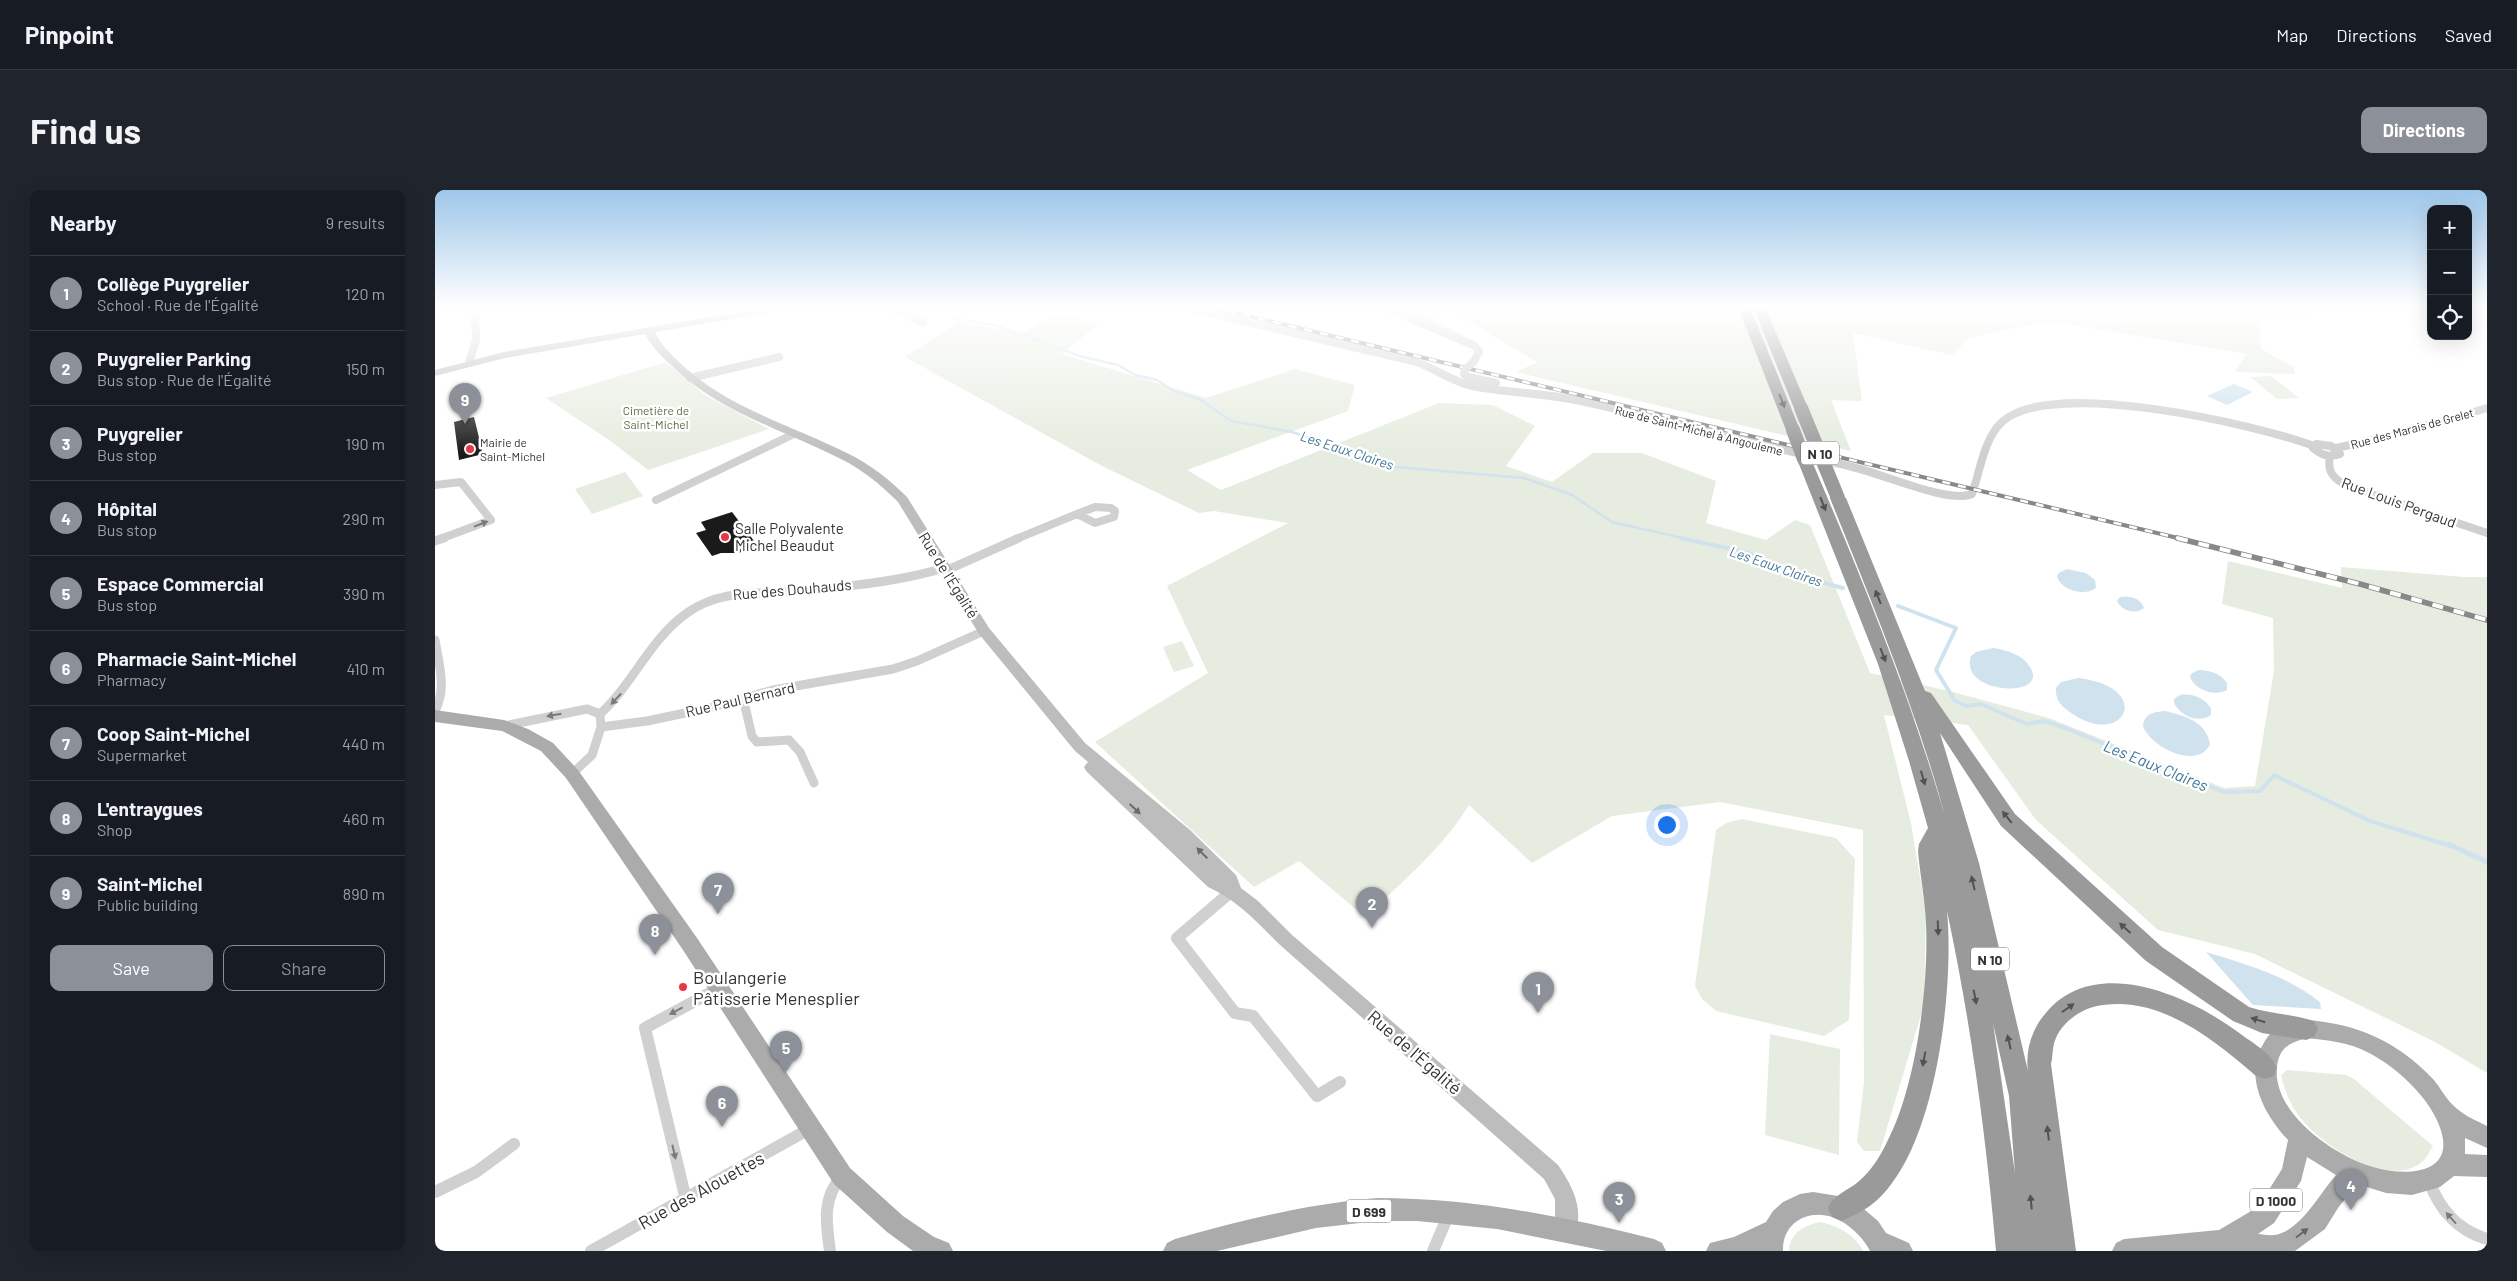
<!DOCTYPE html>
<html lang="en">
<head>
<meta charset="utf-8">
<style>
  body { margin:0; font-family:Barlow,sans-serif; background:#20242c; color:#f1f3f6 }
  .controls { position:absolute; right:15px; top:15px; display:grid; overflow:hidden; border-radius:10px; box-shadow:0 5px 20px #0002 }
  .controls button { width:45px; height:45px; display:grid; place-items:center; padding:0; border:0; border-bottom:1px solid #363941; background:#171b24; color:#f1f3f6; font:25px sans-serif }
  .you { position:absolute; left:1231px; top:634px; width:18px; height:18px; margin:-12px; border:4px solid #fff; border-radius:50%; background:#1a73e8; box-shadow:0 0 0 8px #1a73e833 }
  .badge { display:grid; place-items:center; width:32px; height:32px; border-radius:50%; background:#8c9099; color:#fff; font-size:16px; font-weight:700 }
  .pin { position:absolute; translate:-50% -41px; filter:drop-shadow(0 1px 2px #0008) }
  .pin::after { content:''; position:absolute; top:26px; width:18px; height:15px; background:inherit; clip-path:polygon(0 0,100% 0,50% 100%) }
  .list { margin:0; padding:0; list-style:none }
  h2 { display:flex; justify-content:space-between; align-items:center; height:65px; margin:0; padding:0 20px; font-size:21px }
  h2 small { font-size:16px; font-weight:400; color:#9ea1a6 }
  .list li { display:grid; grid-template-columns:32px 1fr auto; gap:15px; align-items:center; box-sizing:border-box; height:75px; padding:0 20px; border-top:1px solid #363941 }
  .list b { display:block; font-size:19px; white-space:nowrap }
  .list p { margin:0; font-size:16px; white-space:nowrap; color:#9ea1a6 }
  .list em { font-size:16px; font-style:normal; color:#9ea1a6 }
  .actions { display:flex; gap:10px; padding:15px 20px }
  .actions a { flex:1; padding:11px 0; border:1px solid #8c9099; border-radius:10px; text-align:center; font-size:18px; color:#8c9099 }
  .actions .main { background:#8c9099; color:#fff }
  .icon { flex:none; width:28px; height:28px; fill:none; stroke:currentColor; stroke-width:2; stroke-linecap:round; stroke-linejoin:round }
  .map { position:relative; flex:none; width:2052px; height:1061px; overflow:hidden; border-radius:10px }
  header { display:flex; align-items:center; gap:30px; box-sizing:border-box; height:70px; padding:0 25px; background:#171b24; border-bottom:1px solid #363941 }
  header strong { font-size:24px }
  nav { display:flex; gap:28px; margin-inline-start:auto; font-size:18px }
  .intro { display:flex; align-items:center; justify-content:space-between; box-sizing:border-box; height:120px; padding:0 30px }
  h1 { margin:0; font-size:35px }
  .button { padding:12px 22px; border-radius:10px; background:#8c9099; color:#fff; font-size:18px; font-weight:700 }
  main { display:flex; gap:30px; padding:0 30px }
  aside { flex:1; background:#171b24; border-radius:10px; box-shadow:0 5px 20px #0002 }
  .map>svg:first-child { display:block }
  .green { fill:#e6ecdf }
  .water { fill:#cfe2ee }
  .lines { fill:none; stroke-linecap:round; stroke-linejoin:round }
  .stream-far2 { stroke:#cfe2ee; stroke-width:2.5 }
  .stream-far1 { stroke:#cfe2ee; stroke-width:4 }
  .stream { stroke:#cfe2ee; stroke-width:5 }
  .building { fill:#1a1a1a }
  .street-far2 { stroke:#d0d0d0; stroke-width:8 }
  .street-far1 { stroke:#d0d0d0; stroke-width:9 }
  .street { stroke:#d0d0d0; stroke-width:12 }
  .secondary { fill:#bdbdbd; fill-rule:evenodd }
  .primary { fill:#ababab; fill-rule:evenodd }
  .highway { fill:#9a9a9a; fill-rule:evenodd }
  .rail-far1-casing { stroke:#888; stroke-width:4 }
  .rail-casing { stroke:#888; stroke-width:5.5 }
  .rail-far1 { stroke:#fff; stroke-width:2.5; stroke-dasharray:8; stroke-linecap:butt }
  .rail { stroke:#fff; stroke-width:4; stroke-dasharray:11; stroke-linecap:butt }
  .street-bridge { stroke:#d0d0d0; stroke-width:8 }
  .highway-bridge { stroke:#9a9a9a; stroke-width:14 }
  .oneway { fill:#525252 }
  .oneway2 { fill:#7a7a7a }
  .oneway3 { fill:#6a6a6a }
  .oneway4 { fill:#636363 }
  .poi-dot { fill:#e63946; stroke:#fff; stroke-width:2 }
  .labels { text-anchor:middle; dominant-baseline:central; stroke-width:5; stroke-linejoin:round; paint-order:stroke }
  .far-park-label { font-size:12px; fill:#56703f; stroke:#fff }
  .far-street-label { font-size:12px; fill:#333; stroke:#fff }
  .far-poi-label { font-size:12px; fill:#333; stroke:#fff; text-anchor:start }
  .far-water-label { font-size:14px; font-style:italic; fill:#3f7597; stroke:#fff }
  .shield { fill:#fff; stroke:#707070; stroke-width:1 }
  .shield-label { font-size:14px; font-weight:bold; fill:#333 }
  .street-label { font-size:15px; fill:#333; stroke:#fff }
  .poi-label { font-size:15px; fill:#333; stroke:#fff; text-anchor:start }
  .water-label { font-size:16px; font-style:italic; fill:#3f7597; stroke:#fff }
  .near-poi-label { font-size:18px; fill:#333; stroke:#fff; text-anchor:start }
  .near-street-label { font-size:18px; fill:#333; stroke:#fff }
</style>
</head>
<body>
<header>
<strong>Pinpoint</strong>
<nav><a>Map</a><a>Directions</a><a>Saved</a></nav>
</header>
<div class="intro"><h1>Find us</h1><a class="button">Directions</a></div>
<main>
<aside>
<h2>Nearby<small>9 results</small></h2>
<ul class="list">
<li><span class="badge">1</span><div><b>Collège Puygrelier</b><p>School · Rue de l'Égalité</p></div><em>120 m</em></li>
<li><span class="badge">2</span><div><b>Puygrelier Parking</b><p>Bus stop · Rue de l'Égalité</p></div><em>150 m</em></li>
<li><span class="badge">3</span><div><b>Puygrelier</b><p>Bus stop</p></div><em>190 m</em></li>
<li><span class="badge">4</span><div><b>Hôpital</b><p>Bus stop</p></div><em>290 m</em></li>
<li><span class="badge">5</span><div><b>Espace Commercial</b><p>Bus stop</p></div><em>390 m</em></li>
<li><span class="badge">6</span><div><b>Pharmacie Saint-Michel</b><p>Pharmacy</p></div><em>410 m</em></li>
<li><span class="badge">7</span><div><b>Coop Saint-Michel</b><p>Supermarket</p></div><em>440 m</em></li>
<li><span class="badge">8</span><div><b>L'entraygues</b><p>Shop</p></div><em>460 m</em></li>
<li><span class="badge">9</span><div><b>Saint-Michel</b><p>Public building</p></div><em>890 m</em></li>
</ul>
<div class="actions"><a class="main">Save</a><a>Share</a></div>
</aside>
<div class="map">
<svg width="2052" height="1061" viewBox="0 0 2052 1061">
  <rect width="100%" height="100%" fill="#fff"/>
  <path class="green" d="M958 117H978L1035 149Z
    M1010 117H1881L1883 122 1824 130 1826 159 1858 177 1860 184 1800 182 1811 164 1613 131 1534 148 1517 165 1418 143 1427 211 1396 210 1416 261 1081 182 1102 172Z
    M621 124 664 133 627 164 771 208 860 179 920 195 913 221 752 280 786 300 1004 213 1058 215 1100 236 1071 276 1117 292 1158 263H1207L1281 291 1271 333 1331 350 1360 330 1375 335 1435 483 1518 502 1614 528 1789 598 1820 596 1839 481 1838 428 1787 414 1793 371 1907 398 1906 377 2029 387H2052V883L2000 852 1820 764 1723 740 1601 630 1533 535 1449 525 1476 633 1491 723 1489 815 1445 961H1429L1422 952 1429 892 1428 640 1285 612 1177 626 1097 673 1034 615C1006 660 968 691 930 727L864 671 819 697 660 552 773 483 732 396 853 333 779 321 764 323 667 276 470 167 524 132 588 143Z
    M231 172 270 205 334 239 213 280 177 252 111 208Z
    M1836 186 1864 208 1842 209 1815 187Z
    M190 282 208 306 157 324 140 299Z
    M747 451 759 476 739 482 728 457Z
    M1307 629 1401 648 1420 669 1414 830 1389 846 1281 821 1267 809 1260 796 1281 640 1291 633Z
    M1335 844 1405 859 1404 965 1330 945Z
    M1852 880 1911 885 1919 889 1998 956C1995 960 1993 966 1990 969 1959 1002 1891 958 1869 932 1857 919 1850 902 1846 885Z
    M1386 1032C1405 1037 1419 1044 1428 1061H1354C1355 1042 1370 1035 1386 1032Z"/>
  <path class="water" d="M1799 194 1818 202 1792 215 1772 206Z
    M1632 379 1651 383 1660 390 1661 398C1650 407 1625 400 1622 386L1624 383Z
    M1685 407C1694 405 1706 408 1709 418 1700 425 1687 421 1682 411Z
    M1558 458C1571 460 1587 464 1595 477 1616 509 1523 505 1536 466L1541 462Z
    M1763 480C1774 480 1785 483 1792 493V500C1780 507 1760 500 1755 487L1756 484Z
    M1643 488C1721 497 1689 560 1636 523 1627 517 1620 510 1621 498L1626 492Z
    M1745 505C1758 503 1769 508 1776 518V525C1764 534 1745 526 1739 513V509Z
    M1730 521C1749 525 1772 532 1775 554 1763 581 1715 557 1708 536 1710 523 1719 522 1730 521Z
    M1771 762C1811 774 1852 786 1885 812L1886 819 1818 815Z"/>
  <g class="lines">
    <path class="stream-far2" d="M512 117 521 129 559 135 648 167 683 175 700 185 722 190 739 201 766 210 796 231 857 242 961 277 1089 288 1137 305 1177 332 1252 349"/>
    <path class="stream-far1" d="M1246 348 1314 363 1371 388 1408 398
      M1463 416 1521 438 1501 480 1520 511 1532 516 1546 514 1592 534 1609 531 1630 538 1789 602 1825 601 1839 585 1935 631 2016 656"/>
    <path class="stream" d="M2013 654 2052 672"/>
  </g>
  <path class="building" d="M39 227 48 264 24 270 19 232Z
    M297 322 319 351 309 361 303 363H286L277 366 261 343 271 340 266 332Z"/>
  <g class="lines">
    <path class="street-far2" d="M454 117 488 133
      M749 117 982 172C1001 179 1018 192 1037 196 1073 203 1110 203 1146 211 1238 231 1329 255 1421 278 1448 284 1514 314 1537 304 1545 282 1549 247 1568 231 1618 188 1820 234 1879 256
      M949 117 1040 156 1044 162 1039 171
      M34 173 41 150 40 117
      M1030 180 1029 184 1033 187 1061 193
      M255 188 344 167
      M1881 254 1896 256 1905 264C1895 268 1886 265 1878 258Z
      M1901 258 1947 248 2052 218
      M1895 266C1892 281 1897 287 1910 295L2052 343
      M0 295 26 292 56 330 5 349
      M221 310 359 244
      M660 317 676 318 680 321 679 327 660 333 642 324Z
      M581 349 642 324"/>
    <path class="street-far1" d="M0 351 9 348
      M510 381 584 348
      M0 450C4 474 12 499 0 521
      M308 508 317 546 322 552 354 550 365 562 379 593
      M165 524 166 537 212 531 274 518 338 500 458 479 482 471 549 441
      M165 524C198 494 215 449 252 423 287 398 325 405 366 401 413 396 463 392 509 378
      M69 536 152 519 165 524
      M137 584 157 565 166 537"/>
    <path class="street" d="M798 700 742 748 800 823 818 826 882 906 905 892
      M1994 991C2005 1020 2022 1040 2052 1049
      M0 1002 41 982 79 954
      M251 1010 210 838 284 798
      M156 1061 376 938
      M395 1061C391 1033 387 1008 407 986
      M998 1061 1015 1021"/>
    <path class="secondary" d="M335 117H355L350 120 220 142C225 154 235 163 244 172 293 219 355 234 414 264 436 275 455 290 472 307L554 438 650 553 755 640 801 685 806 698 823 711 856 744 1123 975C1138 997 1150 1020 1139 1047L1131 1050 1123 1047 1120 1039V1009L1109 989 844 754C822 732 802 710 773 697L651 581 649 577 653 572 640 561 544 444 463 312C446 295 428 280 406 269 347 239 285 223 237 176 227 167 216 156 210 144L70 168 0 186V180L69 162Z"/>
    <path class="primary" d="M0 520 69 530 93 539 118 553 143 580 262 748 415 978 468 1026 499 1047 514 1053 518 1061H478L452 1042 399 994 248 760 131 588 106 561 67 541 0 532Z
      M1871 830C1921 833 1963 852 1998 889 2005 897 2011 909 2019 916 2028 925 2040 930 2052 936V958L2030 948V964L2052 965V987L2019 986 2005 997 1977 1005 1951 1003 1922 994 1903 1018 1890 1039 1860 1061H1677L1681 1053 1689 1049 1784 1040 1823 1017 1847 979 1853 950C1831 927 1811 891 1825 860 1829 852 1834 843 1842 838 1850 833 1861 832 1871 830ZM1871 848C1892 850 1914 852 1934 863 1961 877 1993 906 2004 935 2024 985 1971 987 1938 977 1899 966 1837 923 1842 877 1844 858 1854 853 1871 848ZM1872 967 1901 985C1885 1003 1865 1042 1839 1045 1834 1046 1828 1044 1823 1044L1839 1033 1866 991Z
      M1378 1002 1403 1006 1423 1014 1443 1031 1451 1043 1474 1053 1478 1061H1435C1429 1049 1418 1038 1406 1031 1380 1016 1347 1029 1348 1061H1271L1275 1053 1299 1047 1331 1032 1338 1021 1348 1012 1365 1004Z
      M942 1008C1037 1008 1127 1026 1219 1049L1227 1053 1231 1061H1171L1062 1039 982 1031H942L881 1038 782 1061H728L732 1053 740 1049C807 1030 872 1014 942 1008Z"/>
    <path class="highway" d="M1303 117H1315L1365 240 1363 243 1358 244 1351 240Z
      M1318 117H1330L1373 218 1371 221H1361L1359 218Z
      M1369 265 1376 269C1426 386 1474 503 1510 626 1480 516 1437 413 1395 308L1398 305 1403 303 1411 308 1490 501 1496 503 1580 624 1727 757 1814 817C1835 824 1858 824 1879 831L1883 839 1879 847 1871 850 1827 843 1798 831 1711 771 1566 636 1505 543 1544 673 1593 881C1590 861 1597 839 1610 824 1660 762 1757 807 1807 845 1819 854 1836 863 1842 878L1839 886 1830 889 1821 886C1777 848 1721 802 1658 817 1644 821 1627 833 1621 848 1617 856 1618 866 1616 874L1641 1061H1561C1551 946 1536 833 1512 721 1519 794 1503 933 1457 993 1444 1012 1427 1023 1406 1031L1397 1027 1393 1018C1398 1005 1412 1001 1423 992 1436 981 1445 967 1452 952 1481 897 1494 795 1491 733 1490 709 1485 685 1483 661L1484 654 1493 638 1474 571 1443 474 1362 269ZM1558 833 1574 906 1580 983Z"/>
    <g class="rail-far1-casing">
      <path id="rail-far1" d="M776 117 1747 349"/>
    </g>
    <g class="rail-casing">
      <path id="rail" d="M1742 348 1925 394 2052 430"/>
    </g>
    <use href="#rail-far1" class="rail-far1"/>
    <use href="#rail" class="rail"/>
    <path class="street-bridge" d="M1030 180 1039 171"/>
    <path class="highway-bridge" d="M1366 218 1403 308
      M1358 240 1369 269"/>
  </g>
  <defs><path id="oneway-solid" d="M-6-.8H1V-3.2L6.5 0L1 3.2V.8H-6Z" transform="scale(1.25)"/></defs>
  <g class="oneway">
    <use href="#oneway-solid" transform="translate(1347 211) rotate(69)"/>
    <use href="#oneway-solid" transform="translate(1388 314) rotate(68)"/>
    <use href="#oneway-solid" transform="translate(1443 407) rotate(-112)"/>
    <use href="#oneway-solid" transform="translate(1448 465) rotate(69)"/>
    <use href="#oneway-solid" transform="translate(1488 588) rotate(74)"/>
    <use href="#oneway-solid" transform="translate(1572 627) rotate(-129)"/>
    <use href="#oneway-solid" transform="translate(1538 693) rotate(-103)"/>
    <use href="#oneway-solid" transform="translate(1503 738) rotate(88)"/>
    <use href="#oneway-solid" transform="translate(1690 738) rotate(-138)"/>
    <use href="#oneway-solid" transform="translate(1540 807) rotate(79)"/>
    <use href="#oneway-solid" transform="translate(1633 818) rotate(-35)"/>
    <use href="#oneway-solid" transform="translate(1823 830) rotate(-162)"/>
    <use href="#oneway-solid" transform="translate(1574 852) rotate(-103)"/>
    <use href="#oneway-solid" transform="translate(1489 869) rotate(101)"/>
    <use href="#oneway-solid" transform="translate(1613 943) rotate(-97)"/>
    <use href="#oneway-solid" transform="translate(1596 1012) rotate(-96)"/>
  </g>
  <g class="oneway2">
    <use href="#oneway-solid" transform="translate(46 334) rotate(-21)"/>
    <use href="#oneway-solid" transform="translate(181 509) rotate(133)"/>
    <use href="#oneway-solid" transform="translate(119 525) rotate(170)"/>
    <use href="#oneway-solid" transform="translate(241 821) rotate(152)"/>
    <use href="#oneway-solid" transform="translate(239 962) rotate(77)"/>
    <use href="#oneway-solid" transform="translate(2016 1028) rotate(-132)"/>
  </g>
  <g class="oneway3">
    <use href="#oneway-solid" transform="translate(700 619) rotate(43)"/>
    <use href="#oneway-solid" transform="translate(767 663) rotate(-135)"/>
  </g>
  <use class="oneway4" href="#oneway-solid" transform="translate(1867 1043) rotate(-37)"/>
  <linearGradient id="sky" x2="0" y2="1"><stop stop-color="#9ec6ea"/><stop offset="0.44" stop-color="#fff"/><stop offset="1" stop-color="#fff" stop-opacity="0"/></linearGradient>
  <rect width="2052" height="265" fill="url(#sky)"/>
  <g class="poi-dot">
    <circle cx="35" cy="259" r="5"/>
    <circle cx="290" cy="347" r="5"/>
    <circle cx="248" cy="797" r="5"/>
  </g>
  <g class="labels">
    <g class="far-park-label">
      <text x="221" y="220">Cimetière de<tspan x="221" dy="14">Saint-Michel</tspan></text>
    </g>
    <g class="far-street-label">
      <text transform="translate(1977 238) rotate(-15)">Rue des Marais de Grelet</text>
      <text transform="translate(1264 240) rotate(14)">Rue de Saint-Michel à Angouleme</text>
    </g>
    <g class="far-poi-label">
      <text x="45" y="252">Mairie de<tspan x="45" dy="14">Saint-Michel</tspan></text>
    </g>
    <g class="far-water-label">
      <text transform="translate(912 260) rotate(18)">Les Eaux Claires</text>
      <text transform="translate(1341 376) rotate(19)">Les Eaux Claires</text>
    </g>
    <g class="shield">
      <rect x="1366" y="251.5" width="38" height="23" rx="4"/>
      <rect x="1536" y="757.5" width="38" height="23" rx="4"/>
      <rect x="1815" y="998.5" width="52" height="23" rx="4"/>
      <rect x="911.5" y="1009.5" width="45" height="23" rx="4"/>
    </g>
    <g class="shield-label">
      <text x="1385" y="263">N 10</text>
      <text x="1555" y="769">N 10</text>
      <text x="1841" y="1010">D 1000</text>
      <text x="934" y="1021">D 699</text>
    </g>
    <g class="street-label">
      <text transform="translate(1964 312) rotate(20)">Rue Louis Pergaud</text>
      <text transform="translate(514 385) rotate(58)">Rue de l'Égalité</text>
      <text transform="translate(357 399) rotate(-5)">Rue des Douhauds</text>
      <text transform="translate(305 509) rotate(-13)">Rue Paul Bernard</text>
    </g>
    <g class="poi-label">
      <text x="300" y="338">Salle Polyvalente<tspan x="300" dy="17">Michel Beaudut</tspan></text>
    </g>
    <g class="water-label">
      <text transform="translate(1721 575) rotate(22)">Les Eaux Claires</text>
    </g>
    <g class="near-poi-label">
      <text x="258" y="787">Boulangerie<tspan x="258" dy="21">Pâtisserie Menesplier</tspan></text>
    </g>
    <g class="near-street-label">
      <text transform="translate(980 862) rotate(41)">Rue de l'Égalité</text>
      <text transform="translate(266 1000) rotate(-29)">Rue des Alouettes</text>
    </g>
  </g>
</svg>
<div class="controls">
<button>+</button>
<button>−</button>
<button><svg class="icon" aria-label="locate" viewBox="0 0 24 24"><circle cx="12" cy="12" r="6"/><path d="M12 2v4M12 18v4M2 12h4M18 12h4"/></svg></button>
</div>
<div class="you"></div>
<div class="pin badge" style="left:1103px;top:823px">1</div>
<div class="pin badge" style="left:937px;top:738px">2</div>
<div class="pin badge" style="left:1184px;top:1033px">3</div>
<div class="pin badge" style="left:1916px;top:1020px">4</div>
<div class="pin badge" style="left:351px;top:882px">5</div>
<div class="pin badge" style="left:287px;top:937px">6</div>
<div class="pin badge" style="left:283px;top:724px">7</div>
<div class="pin badge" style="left:220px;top:765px">8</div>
<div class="pin badge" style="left:30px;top:234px">9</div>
</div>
</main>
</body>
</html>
